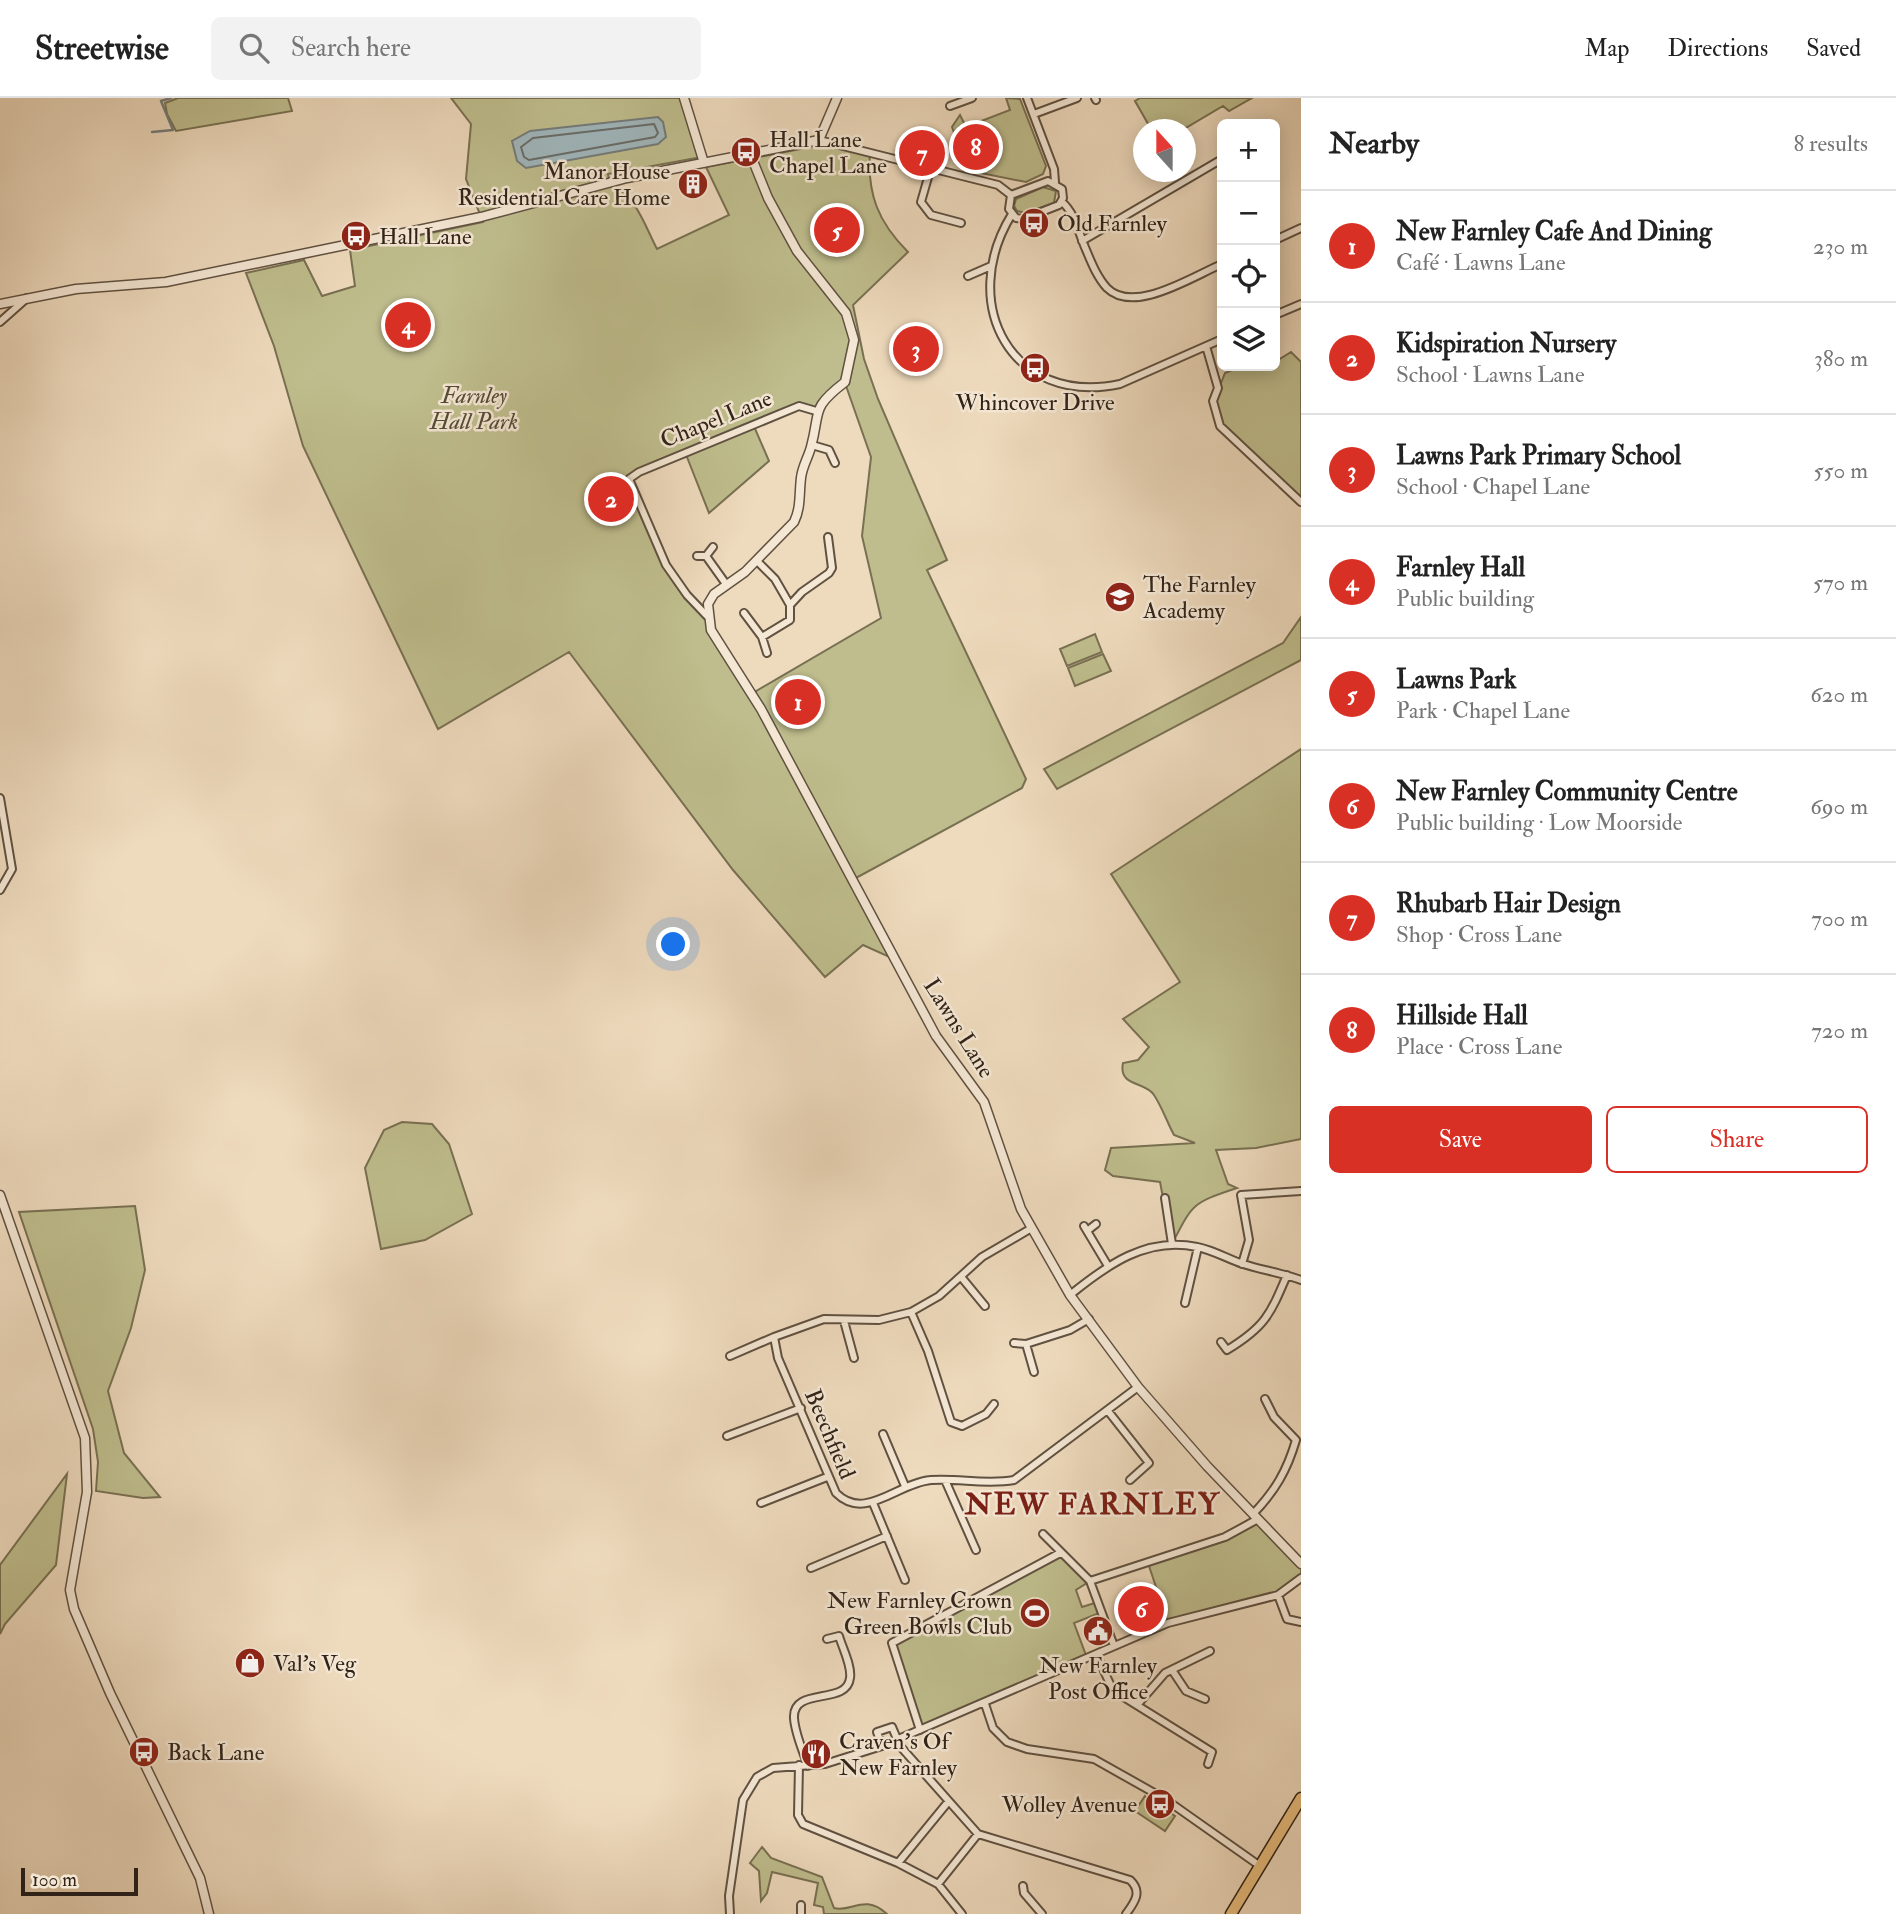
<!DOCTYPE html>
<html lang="en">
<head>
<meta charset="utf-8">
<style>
  body { margin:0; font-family:"IM FELL Double Pica",serif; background:#f2f2f2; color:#222 }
  .controls { position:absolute; right:21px; top:21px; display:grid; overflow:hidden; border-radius:10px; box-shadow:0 4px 18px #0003 }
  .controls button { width:63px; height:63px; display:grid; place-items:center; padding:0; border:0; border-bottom:2px solid #e0e0e0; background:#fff; color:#222; font:35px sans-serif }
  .compass { position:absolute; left:1133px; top:21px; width:63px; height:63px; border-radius:50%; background:#fff; box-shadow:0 4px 18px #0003; rotate:339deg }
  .scale { position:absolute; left:21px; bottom:18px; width:117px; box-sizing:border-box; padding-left:7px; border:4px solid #312318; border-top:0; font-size:19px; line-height:24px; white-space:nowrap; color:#312318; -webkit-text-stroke:5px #f4e7d4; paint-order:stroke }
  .you { position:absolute; left:674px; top:847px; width:24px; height:24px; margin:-18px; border:5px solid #fff; border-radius:50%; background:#1a73e8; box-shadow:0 0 0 10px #1a73e833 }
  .badge { display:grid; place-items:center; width:46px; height:46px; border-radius:50%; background:#d93025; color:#fff; font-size:23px; font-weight:700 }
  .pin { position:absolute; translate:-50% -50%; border:4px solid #fff; box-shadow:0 2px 7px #0006 }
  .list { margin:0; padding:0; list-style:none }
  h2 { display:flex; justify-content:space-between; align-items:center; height:91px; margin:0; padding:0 28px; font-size:30px }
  h2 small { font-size:23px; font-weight:400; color:#767676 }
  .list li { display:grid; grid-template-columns:46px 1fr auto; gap:21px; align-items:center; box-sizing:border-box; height:112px; padding:0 28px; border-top:2px solid #e0e0e0 }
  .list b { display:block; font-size:26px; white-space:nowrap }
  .list p { margin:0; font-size:23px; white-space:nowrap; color:#767676 }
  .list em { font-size:23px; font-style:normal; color:#767676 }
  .actions { display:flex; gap:14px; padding:21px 28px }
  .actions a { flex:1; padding:16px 0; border:2px solid #d93025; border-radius:10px; text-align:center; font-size:24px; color:#d93025 }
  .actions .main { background:#d93025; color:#fff }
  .icon { flex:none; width:38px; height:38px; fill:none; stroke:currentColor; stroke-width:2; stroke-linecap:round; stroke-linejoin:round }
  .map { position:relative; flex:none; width:1301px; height:1816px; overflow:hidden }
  header { display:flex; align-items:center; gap:42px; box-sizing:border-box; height:98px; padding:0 35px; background:#fff; border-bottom:2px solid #e0e0e0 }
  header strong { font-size:33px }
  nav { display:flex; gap:38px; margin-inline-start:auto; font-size:24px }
  .search { width:490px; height:63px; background:#f2f2f2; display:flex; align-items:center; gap:18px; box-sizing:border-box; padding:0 24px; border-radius:10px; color:#767676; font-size:26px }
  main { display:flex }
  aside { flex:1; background:#fff }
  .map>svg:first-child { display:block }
  .green { fill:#bfbd8d; stroke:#787052; stroke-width:2; fill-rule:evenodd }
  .water { fill:#a0b7bd; stroke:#747c7b; stroke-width:2 }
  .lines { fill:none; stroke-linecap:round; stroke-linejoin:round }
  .shore { stroke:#686d6a; stroke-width:2 }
  .stream { stroke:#747c7b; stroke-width:2.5 }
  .minor-casing { stroke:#605141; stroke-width:10 }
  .tertiary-casing { stroke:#605141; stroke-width:11 }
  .primary-casing { stroke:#312318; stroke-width:13 }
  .minor { stroke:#f4e7d4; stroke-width:6 }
  .tertiary { stroke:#f4e7d4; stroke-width:8 }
  .primary { stroke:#e7bd7e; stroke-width:10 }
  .labels { text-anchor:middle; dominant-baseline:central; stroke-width:5; stroke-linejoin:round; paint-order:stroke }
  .poi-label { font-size:23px; fill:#312318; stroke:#f4e7d4; text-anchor:start }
  .park-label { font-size:23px; font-style:italic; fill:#544a35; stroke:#f4e7d4 }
  .street-label { font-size:23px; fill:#312318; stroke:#f4e7d4 }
  .district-label { font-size:30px; font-weight:bold; letter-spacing:2px; fill:#7a1f14; stroke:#f4e7d4 }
</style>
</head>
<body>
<header>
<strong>Streetwise</strong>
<div class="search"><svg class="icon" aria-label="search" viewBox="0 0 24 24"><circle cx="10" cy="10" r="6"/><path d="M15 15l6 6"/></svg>Search here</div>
<nav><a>Map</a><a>Directions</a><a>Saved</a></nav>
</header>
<main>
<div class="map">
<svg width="1301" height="1816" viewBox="0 0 1301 1816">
  <rect width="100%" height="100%" fill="#eedabd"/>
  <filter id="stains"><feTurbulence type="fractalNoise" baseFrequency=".00286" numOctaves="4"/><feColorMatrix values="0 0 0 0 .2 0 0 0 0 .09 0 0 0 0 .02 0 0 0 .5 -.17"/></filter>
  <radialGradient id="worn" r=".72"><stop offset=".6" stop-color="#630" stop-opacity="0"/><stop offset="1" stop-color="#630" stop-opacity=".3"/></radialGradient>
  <path class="green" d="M178 0H288L292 13 176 33 167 16 165 5Z
    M451 0H684L702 59 608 76 610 86C636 97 645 128 657 151L729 117 706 69 817 48 819 42 870 54C867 96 878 124 908 154L853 207 864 261 878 301 947 462 927 472 1026 681 1022 690 854 781 896 862 863 847 825 879 733 772 569 554 438 631 303 348 274 248 246 175 304 162 322 198 355 188 350 152 483 124 466 81 471 26ZM845 285 871 359 862 438 881 520 751 596 707 518 666 467 629 381 685 354 709 415 769 363 753 326 799 308 816 313Z
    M1006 0 1020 1 1046 68 1043 76 1026 84 976 74 979 65 994 55 986 36 958 46 952 29 960 17 966 29 1010 12Z
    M1140 0H1252L1229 13 1223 8 1184 31H1151L1135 3Z
    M1043 89 1056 93 1054 105 1026 115 1017 113 1014 108 1016 101Z
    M1291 254 1301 264V409V404L1220 328 1214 303 1225 275 1241 268H1275V264Z
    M1301 519V562L1057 691 1044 671 1283 545Z
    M1095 536 1102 554 1067 568 1060 551Z
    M1103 556 1111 573 1075 588 1068 570Z
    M1301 651V1041L1256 1050 1216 1052 1228 1086 1237 1090C1192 1105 1193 1105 1172 1146L1160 1084 1113 1078 1105 1072 1111 1050 1195 1045 1174 1037C1167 1024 1162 1009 1154 997 1145 983 1118 989 1123 965L1138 962 1149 949 1123 921 1180 884 1111 776Z
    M402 1024 432 1026 449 1046 472 1116 425 1142 381 1151 365 1070 384 1032Z
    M135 1108 145 1172 131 1230 108 1293 124 1355 160 1399 143 1400 96 1393 98 1364 93 1331 19 1114Z
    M67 1376 56 1467 5 1526 0 1536V1467Z
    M1258 1421 1301 1466V1480L1278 1497 1168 1525 1148 1465 1225 1439Z
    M1060 1455 1090 1483 1076 1492 1082 1509 1098 1504 1102 1514 1074 1525 1087 1560 920 1632 892 1545Z
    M1145 1698 1175 1718 1165 1733 1135 1713Z
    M762 1749 771 1760 822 1779 834 1810C852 1815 864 1795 887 1816H824L823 1809 814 1807 818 1785 772 1774 767 1795 761 1803 759 1773 750 1765Z"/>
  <path class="water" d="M658 19 663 24 666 39 658 46 526 70 517 63 512 43 530 33Z"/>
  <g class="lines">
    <path class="shore" d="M654 26 658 35 655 39 529 62 524 59 521 49 533 40Z"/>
    <path class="stream" d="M152 34 173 32 161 3 171 0"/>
    <g class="minor-casing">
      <path id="minor" d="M1027 0 1054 71 1055 84
        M1095 0 1096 2
        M950 8 972 0
        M1034 16 1077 0
        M819 42 998 87 1011 97
        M931 69 921 104 931 117 961 125
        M1048 83 1062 91 1063 100 1059 107 1023 121 1016 120 1009 111 1011 97Z
        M1062 104C1074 114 1078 132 1084 147 1090 161 1096 178 1107 190 1134 217 1193 178 1222 166
        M1012 116C957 205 1011 309 1120 286L1222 241
        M1275 142 1301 130
        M1082 143 1222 61
        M968 178 991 168
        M1275 217 1301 206
        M0 224 27 200
        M1206 248 1218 290 1213 303 1220 328 1301 404
        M812 347 829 352 835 365
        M697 458H706L726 486
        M706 458 713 449
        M757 463 775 481 790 507 802 494 829 475 832 470 828 439
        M744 515 762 539 790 522V507
        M707 518 687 497 666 467 629 381 639 374 799 308 816 313
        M762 539 767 555
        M0 700 12 771 0 792
        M1165 1100 1172 1146
        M1084 1128 1108 1168
        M1030 1131 982 1159 939 1198 911 1214 879 1222 824 1221 774 1239 778 1260 836 1395C865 1424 897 1385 931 1382 959 1380 986 1387 1014 1382L1138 1289
        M1087 1133 1096 1126
        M1242 1166 1249 1142 1241 1097 1301 1093
        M962 1180 985 1208
        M1070 1197C1107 1167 1147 1138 1197 1149 1213 1152 1228 1161 1243 1166 1262 1172 1282 1175 1301 1182
        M1185 1205 1198 1149
        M911 1214 928 1253 951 1324 962 1328 986 1316 994 1306
        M844 1223 854 1260
        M1221 1244 1227 1252C1265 1229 1270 1217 1287 1177
        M1014 1245 1026 1246
        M730 1258 774 1239
        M1034 1274 1026 1246 1070 1232 1089 1221
        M1108 1313 1149 1365 1130 1382
        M883 1336 905 1388
        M727 1338 801 1310
        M945 1382 976 1452
        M761 1405 827 1379
        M873 1405 905 1482
        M1253 1416C1275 1393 1287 1373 1296 1342L1274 1319 1265 1301
        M1043 1436 1090 1483 1225 1439 1258 1421
        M811 1470 887 1438
        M1090 1483 1114 1548
        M1278 1497 1287 1521 1301 1524
        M1096 1556 1111 1588 1122 1598 1212 1654 1208 1666
        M1172 1572 1186 1593 1205 1601
        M985 1606 993 1630 1007 1644 1027 1651 1094 1661 1165 1701 1260 1768
        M1138 1606 1165 1575 1210 1553
        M920 1632 892 1545 1060 1455
        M882 1648 877 1634 892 1629 900 1648 978 1736 1130 1782C1143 1794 1134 1805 1126 1816
        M799 1667 798 1717 803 1726 898 1765 938 1786 962 1816
        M808 1668C803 1653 795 1636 794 1620 792 1588 847 1608 850 1580 852 1568 842 1549 839 1538L827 1541
        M898 1765 948 1704
        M938 1786 978 1736
        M1023 1788 1024 1795 1042 1816
        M801 1807V1816
        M730 1816 729 1798 743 1702 757 1679 773 1670 825 1666 882 1648 1168 1525 1278 1497 1301 1480"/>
    </g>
    <g class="tertiary-casing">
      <path id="tertiary" d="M684 0 704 65
        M751 58 768 100 797 153 846 215 854 242 845 284C810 311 821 312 811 349 808 360 802 369 801 380 799 396 801 410 794 424L745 474 714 496 708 506 711 532 761 611 936 938 984 1004 1021 1111 1070 1197 1138 1289 1207 1368 1301 1466
        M0 206 76 191 166 184 481 119 627 80 819 42 837 0
        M0 1097 85 1340 87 1394 70 1492 74 1511 110 1595 200 1780 209 1816"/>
    </g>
    <g class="primary-casing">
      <path id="primary" d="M1231 1816 1301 1700"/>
    </g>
    <use href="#minor" class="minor"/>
    <use href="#tertiary" class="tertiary"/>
    <use href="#primary" class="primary"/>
  </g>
  <defs>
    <g id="bus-disc" transform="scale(1.575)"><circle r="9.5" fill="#8f2418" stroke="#f4e7d4"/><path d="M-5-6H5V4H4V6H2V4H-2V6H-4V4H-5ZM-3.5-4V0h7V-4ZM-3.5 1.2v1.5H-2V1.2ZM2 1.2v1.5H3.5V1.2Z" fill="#fff"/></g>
    <g id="building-disc" transform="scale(1.575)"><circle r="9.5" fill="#8f2418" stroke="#f4e7d4"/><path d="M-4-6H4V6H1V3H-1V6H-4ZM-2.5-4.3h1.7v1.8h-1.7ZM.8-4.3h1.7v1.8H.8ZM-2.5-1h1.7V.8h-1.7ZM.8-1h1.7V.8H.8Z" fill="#fff"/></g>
    <g id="school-disc" transform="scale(1.575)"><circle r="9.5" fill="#8f2418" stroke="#f4e7d4"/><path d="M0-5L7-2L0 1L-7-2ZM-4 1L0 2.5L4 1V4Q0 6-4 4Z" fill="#fff"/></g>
    <g id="stadium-disc" transform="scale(1.575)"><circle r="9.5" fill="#8f2418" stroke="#f4e7d4"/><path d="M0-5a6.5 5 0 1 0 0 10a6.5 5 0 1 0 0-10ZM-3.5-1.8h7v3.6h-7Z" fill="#fff"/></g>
    <g id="civic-disc" transform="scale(1.575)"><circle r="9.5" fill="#8f2418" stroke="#f4e7d4"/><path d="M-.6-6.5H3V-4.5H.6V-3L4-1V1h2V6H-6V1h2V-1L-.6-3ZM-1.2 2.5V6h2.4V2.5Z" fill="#fff"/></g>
    <g id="shop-disc" transform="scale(1.575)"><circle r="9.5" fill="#8f2418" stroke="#f4e7d4"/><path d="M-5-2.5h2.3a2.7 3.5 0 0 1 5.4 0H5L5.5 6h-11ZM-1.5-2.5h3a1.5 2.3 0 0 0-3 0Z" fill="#fff"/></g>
    <g id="restaurant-disc" transform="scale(1.575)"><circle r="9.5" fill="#8f2418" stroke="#f4e7d4"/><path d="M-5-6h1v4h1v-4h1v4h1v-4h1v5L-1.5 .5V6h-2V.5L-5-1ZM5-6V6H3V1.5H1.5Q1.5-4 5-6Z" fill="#fff"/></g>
  </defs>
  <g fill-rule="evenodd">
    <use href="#bus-disc" x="746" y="54"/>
    <use href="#building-disc" x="693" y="86"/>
    <use href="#bus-disc" x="1034" y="125"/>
    <use href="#bus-disc" x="356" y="138"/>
    <use href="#bus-disc" x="1035" y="270"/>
    <use href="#school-disc" x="1120" y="499"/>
    <use href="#stadium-disc" x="1035" y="1515"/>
    <use href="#civic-disc" x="1098" y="1533"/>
    <use href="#shop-disc" x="250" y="1565"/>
    <use href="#bus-disc" x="144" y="1654"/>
    <use href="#restaurant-disc" x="816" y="1656"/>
    <use href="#bus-disc" x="1160" y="1706"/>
  </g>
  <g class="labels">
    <g class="poi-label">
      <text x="769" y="41">Hall Lane<tspan x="769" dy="26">Chapel Lane</tspan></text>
      <text x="670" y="73" text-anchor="end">Manor House<tspan x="670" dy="26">Residential Care Home</tspan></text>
      <text x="1057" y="125">Old Farnley</text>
      <text x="379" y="138">Hall Lane</text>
      <text x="1035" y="304" text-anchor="middle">Whincover Drive</text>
      <text x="1143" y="486">The Farnley<tspan x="1143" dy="26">Academy</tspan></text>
      <text x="1012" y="1502" text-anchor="end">New Farnley Crown<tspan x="1012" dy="26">Green Bowls Club</tspan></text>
      <text x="273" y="1565">Val's Veg</text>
      <text x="1098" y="1567" text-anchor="middle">New Farnley<tspan x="1098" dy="26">Post Office</tspan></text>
      <text x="839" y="1643">Craven's Of<tspan x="839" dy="26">New Farnley</tspan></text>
      <text x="167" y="1654">Back Lane</text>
      <text x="1137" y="1706" text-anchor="end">Wolley Avenue</text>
    </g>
    <g class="park-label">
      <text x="474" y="297">Farnley<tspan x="474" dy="26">Hall Park</tspan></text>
    </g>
    <g class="street-label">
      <text transform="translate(716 321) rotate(-22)">Chapel Lane</text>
      <text transform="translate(959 930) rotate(58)">Lawns Lane</text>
      <text transform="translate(830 1336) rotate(67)">Beechfield</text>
    </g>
    <g class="district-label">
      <text x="1093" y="1406">NEW FARNLEY</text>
    </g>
  </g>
  <rect width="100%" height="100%" filter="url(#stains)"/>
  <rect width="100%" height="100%" fill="url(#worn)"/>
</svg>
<div class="controls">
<button>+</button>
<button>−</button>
<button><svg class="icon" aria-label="locate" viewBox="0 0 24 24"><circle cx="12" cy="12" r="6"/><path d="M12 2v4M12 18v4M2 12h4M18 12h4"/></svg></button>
<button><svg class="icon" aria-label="layers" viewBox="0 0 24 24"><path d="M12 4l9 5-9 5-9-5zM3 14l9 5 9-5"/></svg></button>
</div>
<svg class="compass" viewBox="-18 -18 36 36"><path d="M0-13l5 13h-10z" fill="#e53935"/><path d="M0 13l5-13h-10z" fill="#767676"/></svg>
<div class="scale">100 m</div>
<div class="you"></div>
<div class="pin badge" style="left:798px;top:604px">1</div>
<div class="pin badge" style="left:611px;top:401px">2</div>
<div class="pin badge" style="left:916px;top:251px">3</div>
<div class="pin badge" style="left:408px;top:227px">4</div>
<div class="pin badge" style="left:837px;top:132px">5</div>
<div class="pin badge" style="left:1141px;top:1511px">6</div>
<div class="pin badge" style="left:922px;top:55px">7</div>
<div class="pin badge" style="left:976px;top:49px">8</div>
</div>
<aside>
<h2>Nearby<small>8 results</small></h2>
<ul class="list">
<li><span class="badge">1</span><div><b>New Farnley Cafe And Dining</b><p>Café · Lawns Lane</p></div><em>230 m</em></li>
<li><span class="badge">2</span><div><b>Kidspiration Nursery</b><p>School · Lawns Lane</p></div><em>380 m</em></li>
<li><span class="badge">3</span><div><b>Lawns Park Primary School</b><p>School · Chapel Lane</p></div><em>550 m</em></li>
<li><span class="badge">4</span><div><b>Farnley Hall</b><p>Public building</p></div><em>570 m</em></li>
<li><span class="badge">5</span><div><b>Lawns Park</b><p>Park · Chapel Lane</p></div><em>620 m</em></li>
<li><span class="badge">6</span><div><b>New Farnley Community Centre</b><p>Public building · Low Moorside</p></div><em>690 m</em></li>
<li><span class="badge">7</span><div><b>Rhubarb Hair Design</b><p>Shop · Cross Lane</p></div><em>700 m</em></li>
<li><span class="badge">8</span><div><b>Hillside Hall</b><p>Place · Cross Lane</p></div><em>720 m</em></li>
</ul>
<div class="actions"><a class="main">Save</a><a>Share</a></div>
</aside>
</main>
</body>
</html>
